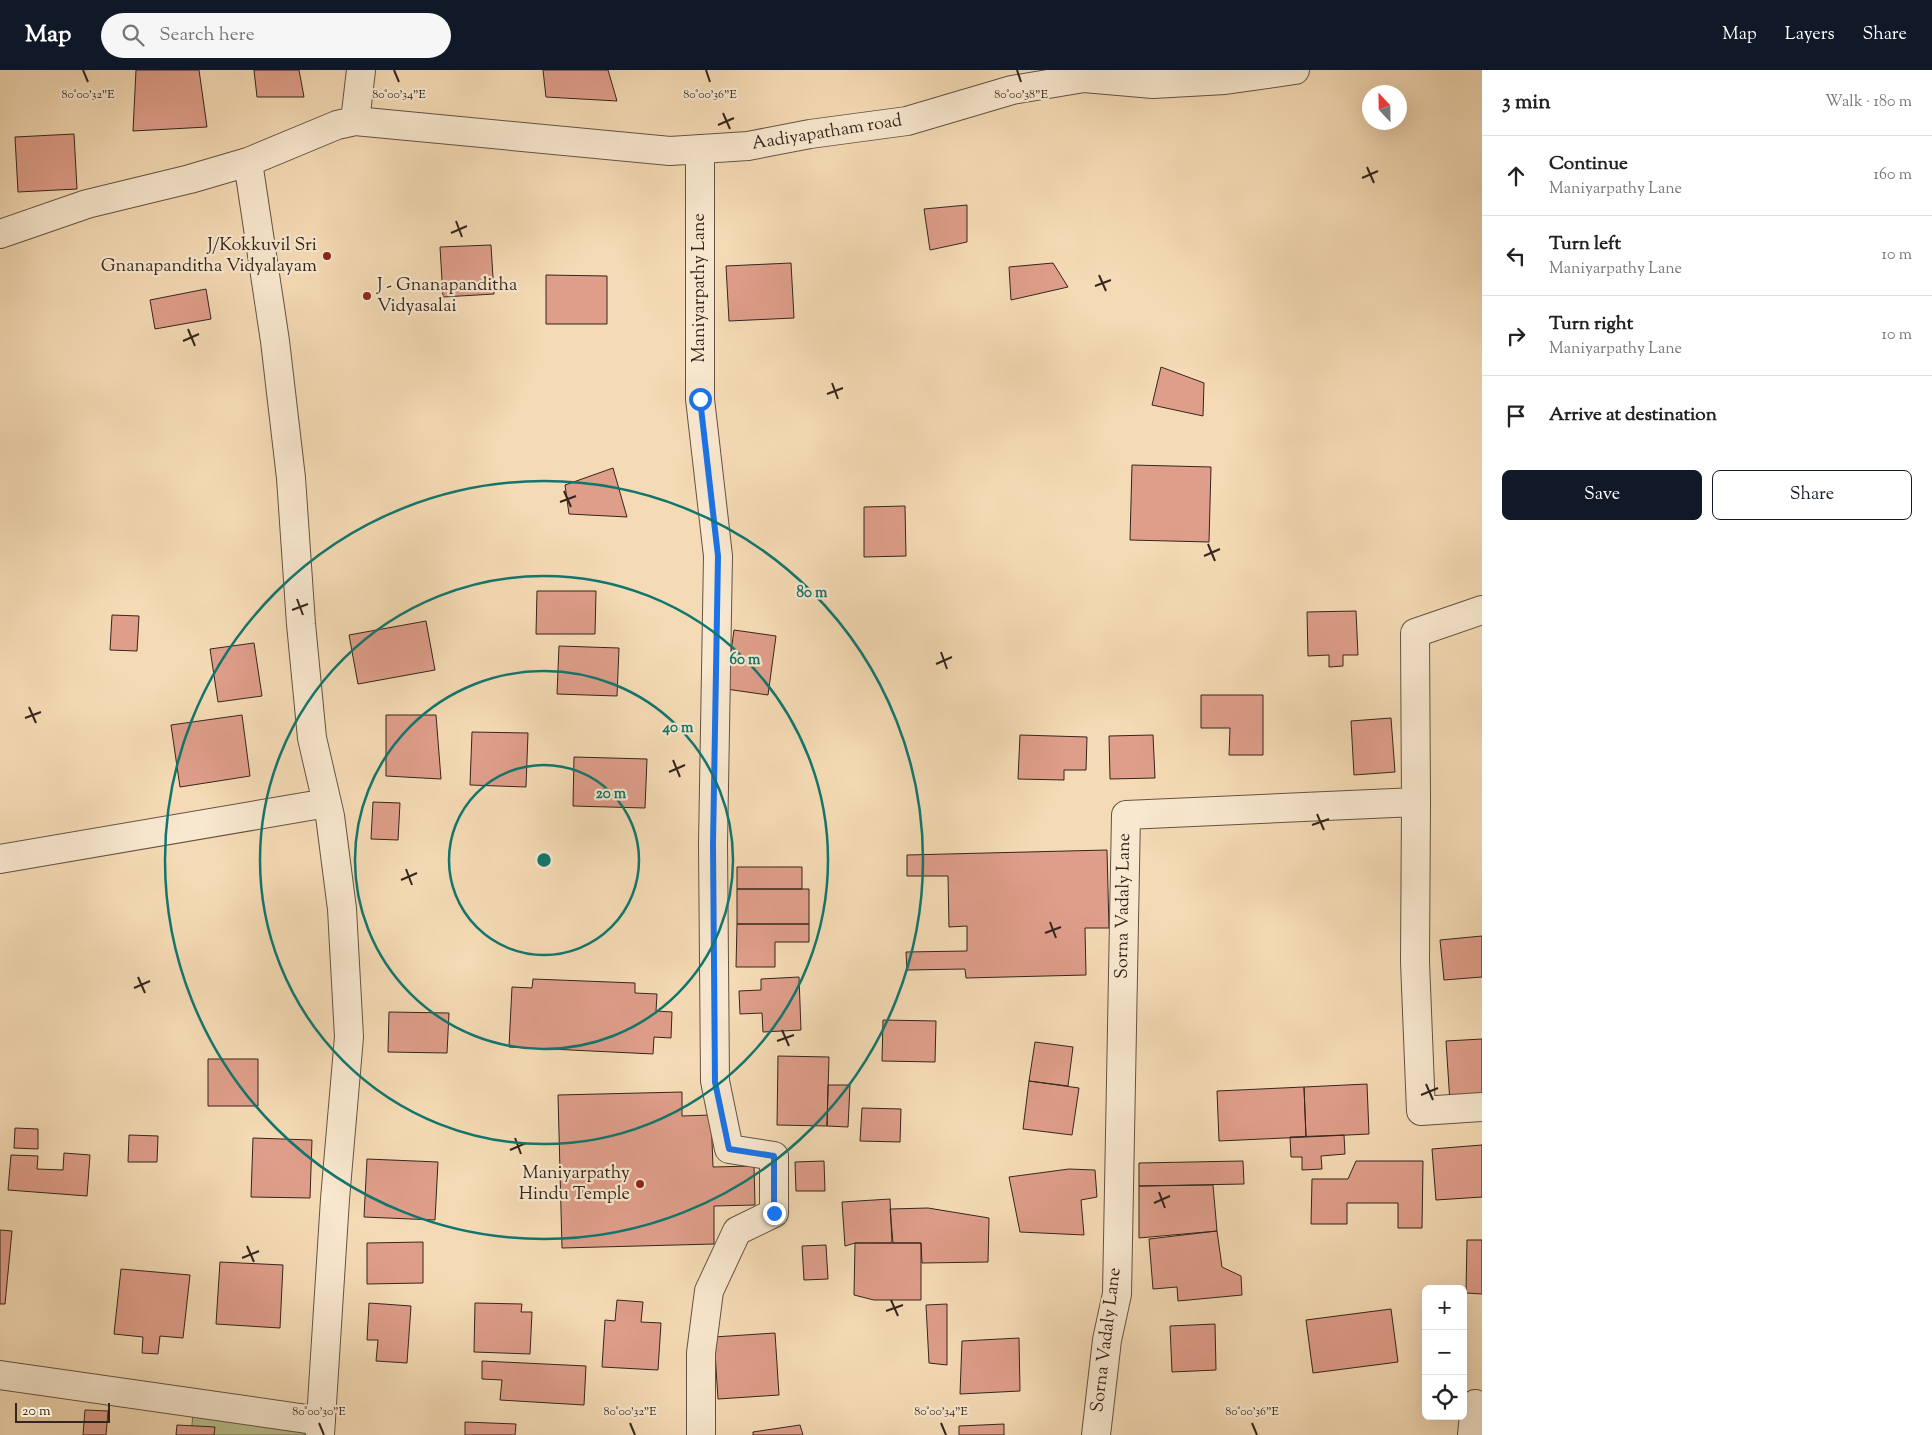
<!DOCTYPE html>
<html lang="en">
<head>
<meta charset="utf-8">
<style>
  body { margin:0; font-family:"Sorts Mill Goudy",serif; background:#f6f6f6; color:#222 }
  .controls { position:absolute; right:15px; bottom:15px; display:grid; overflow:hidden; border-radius:8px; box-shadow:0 5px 20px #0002 }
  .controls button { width:45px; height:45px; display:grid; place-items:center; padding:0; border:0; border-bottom:1px solid #e0e0e0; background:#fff; color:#222; font:25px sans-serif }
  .compass { position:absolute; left:1362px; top:15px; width:45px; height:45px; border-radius:50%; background:#fff; box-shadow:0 5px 20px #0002; rotate:338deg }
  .scale { position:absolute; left:15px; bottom:12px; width:95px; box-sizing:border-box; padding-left:5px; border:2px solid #34251d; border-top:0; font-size:14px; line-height:18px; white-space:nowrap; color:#34251d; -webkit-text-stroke:4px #f8e8cf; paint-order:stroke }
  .stop { position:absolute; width:15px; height:15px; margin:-11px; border:4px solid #1a73e8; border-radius:50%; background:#fff }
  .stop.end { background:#1a73e8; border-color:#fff; box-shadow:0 1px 5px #0008 }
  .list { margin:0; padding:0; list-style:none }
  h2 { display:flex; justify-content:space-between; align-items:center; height:65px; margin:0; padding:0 20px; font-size:21px }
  h2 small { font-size:16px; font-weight:400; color:#767676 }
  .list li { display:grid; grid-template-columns:32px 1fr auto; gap:15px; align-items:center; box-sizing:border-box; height:80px; padding:0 20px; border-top:1px solid #e0e0e0 }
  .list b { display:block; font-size:19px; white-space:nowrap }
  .list p { margin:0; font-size:16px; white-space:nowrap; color:#767676 }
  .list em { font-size:16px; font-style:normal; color:#767676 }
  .actions { display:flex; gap:10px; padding:15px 20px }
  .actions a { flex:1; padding:11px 0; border:1px solid #111827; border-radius:8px; text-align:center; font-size:18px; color:#111827 }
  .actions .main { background:#111827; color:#fff }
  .icon { flex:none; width:28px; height:28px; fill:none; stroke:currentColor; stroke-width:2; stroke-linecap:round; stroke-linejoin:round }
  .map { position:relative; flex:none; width:1482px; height:1365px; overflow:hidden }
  header { display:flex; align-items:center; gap:30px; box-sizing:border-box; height:70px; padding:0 25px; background:#111827; color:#fff }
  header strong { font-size:24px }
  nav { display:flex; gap:28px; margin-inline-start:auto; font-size:18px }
  .search { width:350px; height:45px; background:#f6f6f6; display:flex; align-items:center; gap:12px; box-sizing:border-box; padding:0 18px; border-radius:28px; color:#767676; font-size:19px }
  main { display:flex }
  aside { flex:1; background:#fff }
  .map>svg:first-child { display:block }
  .green { fill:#bac18e; stroke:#777356 }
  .building { fill:#df9e8a; stroke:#34251d }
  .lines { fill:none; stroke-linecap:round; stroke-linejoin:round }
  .street-casing { stroke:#645243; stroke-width:30 }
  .street { stroke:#f8e8cf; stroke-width:28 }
  .route { stroke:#1a73e8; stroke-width:6 }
  .ticks { fill:none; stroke:#34251d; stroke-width:2 }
  .ring { fill:none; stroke:#0f766e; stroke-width:2.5 }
  .poi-dot { fill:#8f2418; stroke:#f8e8cf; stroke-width:2 }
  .labels { text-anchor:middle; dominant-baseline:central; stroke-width:4.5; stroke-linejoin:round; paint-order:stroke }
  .street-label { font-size:18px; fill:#34251d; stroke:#f8e8cf }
  .poi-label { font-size:18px; fill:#34251d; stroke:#f8e8cf; text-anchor:end }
  .ticks-label { font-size:12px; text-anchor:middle; fill:#34251d; stroke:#f8e8cf; stroke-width:4.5; stroke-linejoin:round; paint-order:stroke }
  .centre { fill:#0f766e; stroke:#f8e8cf; stroke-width:2.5 }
  .ring-label { font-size:15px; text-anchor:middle; font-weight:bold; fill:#0f766e; stroke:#f8e8cf; stroke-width:4.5; stroke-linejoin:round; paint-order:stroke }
</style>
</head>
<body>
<header>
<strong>Map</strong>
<div class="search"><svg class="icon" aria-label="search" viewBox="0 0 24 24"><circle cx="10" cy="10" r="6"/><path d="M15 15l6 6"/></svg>Search here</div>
<nav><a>Map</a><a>Layers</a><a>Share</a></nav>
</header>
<main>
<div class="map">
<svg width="1482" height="1365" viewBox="0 0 1482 1365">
  <rect width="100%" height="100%" fill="#f5dbb5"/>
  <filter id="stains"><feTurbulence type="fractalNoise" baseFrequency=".004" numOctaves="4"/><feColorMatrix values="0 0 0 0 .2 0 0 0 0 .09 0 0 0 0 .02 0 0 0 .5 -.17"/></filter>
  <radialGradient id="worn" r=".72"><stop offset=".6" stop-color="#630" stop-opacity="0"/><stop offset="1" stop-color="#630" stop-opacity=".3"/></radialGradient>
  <path class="green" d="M194 1333 320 1365H191Z"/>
  <path class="building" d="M136 0H199L207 57 133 61Z
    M254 0H299L304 27H257Z
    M543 0H608L617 31 546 27Z
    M74 64 77 119 18 122 15 67Z
    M967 135V172L930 180 924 139Z
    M491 175 494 224 443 227 440 177Z
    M791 193 794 248 729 251 726 196Z
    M1053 193 1068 217 1011 230 1009 197Z
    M546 205 607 206V254H546Z
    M206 219 211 249 155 259 150 230Z
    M1161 297 1204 313 1203 346 1152 335Z
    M1132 395 1211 397 1209 472 1130 470Z
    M613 398 627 447 569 444 565 415Z
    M905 436 906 486 864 487V437Z
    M537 521H596L595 564H536Z
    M1356 541 1358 585H1343V596L1329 597V585L1308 586 1307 542Z
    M112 545 139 546 137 581 110 580Z
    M426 551 435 600 358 614 349 565Z
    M734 560 776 566 768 625 726 619Z
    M254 573 262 626 218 632 210 579Z
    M559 576 619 578 617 626 557 624Z
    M1201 625H1263V685H1229L1230 658H1201Z
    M242 645 250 706 180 717 171 655Z
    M386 645H436L441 709 386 706Z
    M1391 648 1395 702 1354 705 1351 651Z
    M472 662 528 663 526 717 470 715Z
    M1020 665 1087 667 1086 700H1064V710L1018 709Z
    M1153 665 1155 708 1110 709 1109 666Z
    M574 687 647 689 645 738 573 736Z
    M373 732 400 733 398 770 371 769Z
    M1107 780 1109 858H1085L1086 905 966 908 965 899 907 900 906 882 967 881V856L949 857 948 806H907V785Z
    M737 797H802V819H737Z
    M737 819H809V854H737Z
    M737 854H809V872H775V897H736Z
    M1482 866V907L1444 910 1440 870Z
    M799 907 801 960 763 962 762 943 740 944 739 921 761 920V909Z
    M533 909 635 913V923L657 924 656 941 672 942 671 968 654 967 653 984 509 977 512 917 532 918Z
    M389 942 449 943 447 983 388 982Z
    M883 950 936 951 935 992 882 991Z
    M1482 969V1031L1450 1033 1446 971Z
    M1035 972 1073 977 1068 1016 1029 1011Z
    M778 986 829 987 827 1056 777 1055Z
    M208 989H258V1036H208Z
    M1029 1011 1079 1018 1072 1065 1023 1059Z
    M1367 1014 1369 1064 1306 1067 1304 1017Z
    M828 1015H850L848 1057 827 1056Z
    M1304 1017 1306 1067 1219 1071 1217 1021Z
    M682 1022V1046L711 1045 713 1097 754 1096 755 1135 714 1136V1174L562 1178 558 1025Z
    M862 1038 901 1039 900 1072 860 1071Z
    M15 1058 38 1059V1079L14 1078Z
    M129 1065 158 1066 157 1092H128Z
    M1344 1065 1345 1084 1321 1086 1322 1099 1302 1100V1087H1291L1290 1067Z
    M253 1068 312 1070 310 1128 251 1127Z
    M1482 1075V1127L1436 1130 1432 1079Z
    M64 1083 90 1085 87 1126 8 1120 11 1085 38 1086 37 1099 63 1100Z
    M367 1089 438 1092 435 1150 364 1147Z
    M824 1091 825 1121H796L795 1092Z
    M1243 1091 1244 1114 1139 1116V1093Z
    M1356 1091H1423L1422 1158H1398V1133H1347V1154H1311L1312 1109H1348Z
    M1069 1099 1095 1100 1097 1127 1081 1130 1084 1165 1020 1162 1009 1107Z
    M1213 1115 1217 1161 1139 1168V1116Z
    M890 1129 892 1173H855L845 1176 842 1132Z
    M928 1138 989 1148 988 1192 922 1193 921 1173H893L890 1139Z
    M0 1160 12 1161 5 1234H0Z
    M1217 1161 1222 1197 1241 1206 1242 1225 1178 1231 1177 1217 1153 1219 1149 1169Z
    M1467 1170H1482V1224L1466 1223Z
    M423 1172V1213L367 1214V1173Z
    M855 1173H921V1230H874L854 1225Z
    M826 1175 828 1209 804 1210 802 1176Z
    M220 1192 283 1195 280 1258 216 1254Z
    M121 1199 190 1205 183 1268 160 1266 158 1284 142 1283 143 1267 114 1264Z
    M617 1230 643 1232 641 1252 661 1253 658 1300 602 1297 605 1250 615 1251Z
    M369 1233 411 1236 407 1293 376 1291 378 1270H367Z
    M475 1233 522 1234 521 1242H532L530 1284 474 1282Z
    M947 1234V1295L929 1293 926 1235Z
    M1391 1239 1398 1292 1313 1303 1306 1250Z
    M1215 1254 1216 1300 1172 1302 1170 1256Z
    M775 1263 779 1325 718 1329 714 1267Z
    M1019 1268 1020 1321 960 1324 962 1271Z
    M482 1291 586 1296 584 1335 500 1330 502 1310 482 1309Z
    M85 1340 108 1341 106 1365H83Z
    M465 1352 516 1354 515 1365H465Z
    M1004 1354V1365H959V1356Z
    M177 1355 215 1357 214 1365H176Z
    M800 1355 803 1365H753V1362Z"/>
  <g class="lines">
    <g class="street-casing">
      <path id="street" d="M355 51 670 81 748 76 810 64 907 51 1012 20 1084 8 1153 14 1225 10 1295 0
        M700 79V329L718 486 713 774 715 1011 729 1079 774 1086V1143L737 1161 709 1221 701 1283V1365
        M248 92 275 271 291 408 301 554 312 668 330 746 342 839 349 967 335 1129 320 1365
        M0 164 87 134 190 109 248 92 337 55 355 51 361 0
        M1416 732 1415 892 1421 1041 1482 1037
        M0 789 327 733
        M0 1305 321 1351
        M1096 1365 1107 1270 1117 1224 1126 745 1416 732 1415 563 1482 540
        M1472 1365 1475 1334"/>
    </g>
    <use href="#street" class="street"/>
  </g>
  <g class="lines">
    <path class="route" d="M700 329 718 486 713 774 715 1012 729 1079 774 1086V1143"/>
  </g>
  <path class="ticks" d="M83 0 88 12M394 0 399 12M706 0 710 12M1017 0 1021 12M723 43 730 59M718 55 734 48M1367 97 1374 113M1362 108 1378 101M456 151 462 167M451 163 467 156M1099 205 1106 221M1095 216 1111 210M188 259 195 276M183 271 199 264M832 313 838 329M827 324 843 318M564 421 571 437M560 432 576 426M1208 474 1215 491M1204 486 1220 479M297 529 303 545M292 540 308 534M941 582 947 599M936 594 952 587M29 637 36 653M25 648 41 642M673 690 680 707M669 702 685 695M1317 744 1324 760M1312 755 1329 749M406 799 412 815M401 810 417 803M1050 852 1056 868M1045 863 1061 857M138 907 145 923M134 918 150 911M782 960 789 976M777 971 794 965M1426 1014 1433 1030M1421 1025 1438 1018M515 1068 521 1084M510 1080 526 1073M1159 1122 1165 1138M1154 1133 1170 1126M247 1176 254 1192M242 1188 259 1181M891 1230 898 1246M886 1241 903 1235M319 1353 324 1365M630 1353 635 1365M941 1353 946 1365M1252 1353 1257 1365"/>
  <g class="ring">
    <circle cx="544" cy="790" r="95"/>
    <circle cx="544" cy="790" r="189"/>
    <circle cx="544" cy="790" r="284"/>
    <circle cx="544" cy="790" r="379"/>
  </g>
  <g class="poi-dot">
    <circle cx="327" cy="186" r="5"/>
    <circle cx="367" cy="226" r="5"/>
    <circle cx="640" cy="1114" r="5"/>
  </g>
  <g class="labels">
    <g class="street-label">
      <text transform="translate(827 63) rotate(-9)">Aadiyapatham road</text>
      <text transform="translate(700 218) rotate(-90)">Maniyarpathy Lane</text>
      <text transform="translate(1124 836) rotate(-89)">Sorna Vadaly Lane</text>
      <text transform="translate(1107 1270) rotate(-83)">Sorna Vadaly Lane</text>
    </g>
    <g class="poi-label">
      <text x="317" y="176">J/Kokkuvil Sri<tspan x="317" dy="21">Gnanapanditha Vidyalayam</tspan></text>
      <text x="377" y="216" text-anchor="start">J - Gnanapanditha<tspan x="377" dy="21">Vidyasalai</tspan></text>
      <text x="630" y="1104">Maniyarpathy<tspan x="630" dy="21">Hindu Temple</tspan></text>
    </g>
  </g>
  <g class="ticks-label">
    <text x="88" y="28">80°00'32"E</text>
    <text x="399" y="28">80°00'34"E</text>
    <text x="1021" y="28">80°00'38"E</text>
    <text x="710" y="28">80°00'36"E</text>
    <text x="319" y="1345">80°00'30"E</text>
    <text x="630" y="1345">80°00'32"E</text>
    <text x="941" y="1345">80°00'34"E</text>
    <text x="1252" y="1345">80°00'36"E</text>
  </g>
  <circle cx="544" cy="790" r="8" class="centre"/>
  <g class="ring-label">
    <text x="812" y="527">80 m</text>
    <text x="745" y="594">60 m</text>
    <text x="678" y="662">40 m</text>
    <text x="611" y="728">20 m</text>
  </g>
  <rect width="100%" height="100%" filter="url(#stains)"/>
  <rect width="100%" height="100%" fill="url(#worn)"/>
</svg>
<div class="controls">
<button>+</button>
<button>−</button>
<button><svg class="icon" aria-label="locate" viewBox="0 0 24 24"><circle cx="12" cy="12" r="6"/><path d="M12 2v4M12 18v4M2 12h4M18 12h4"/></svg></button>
</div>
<svg class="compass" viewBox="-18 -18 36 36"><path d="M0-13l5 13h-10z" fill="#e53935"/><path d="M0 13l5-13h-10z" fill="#767676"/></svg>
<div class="scale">20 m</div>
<div class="stop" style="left:700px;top:329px"></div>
<div class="stop end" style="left:774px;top:1143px"></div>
</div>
<aside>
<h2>3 min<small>Walk · 180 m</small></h2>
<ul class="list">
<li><svg class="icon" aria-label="ahead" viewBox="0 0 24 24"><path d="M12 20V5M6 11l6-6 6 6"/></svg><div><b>Continue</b><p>Maniyarpathy Lane</p></div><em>160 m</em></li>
<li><svg class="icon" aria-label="left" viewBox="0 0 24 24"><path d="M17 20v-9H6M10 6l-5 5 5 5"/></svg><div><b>Turn left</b><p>Maniyarpathy Lane</p></div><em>10 m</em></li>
<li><svg class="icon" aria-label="right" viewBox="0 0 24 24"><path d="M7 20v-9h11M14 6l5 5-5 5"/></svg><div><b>Turn right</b><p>Maniyarpathy Lane</p></div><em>10 m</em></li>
<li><svg class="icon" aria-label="arrive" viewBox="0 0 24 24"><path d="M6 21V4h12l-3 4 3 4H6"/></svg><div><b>Arrive at destination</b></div></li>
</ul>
<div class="actions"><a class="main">Save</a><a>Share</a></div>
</aside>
</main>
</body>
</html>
